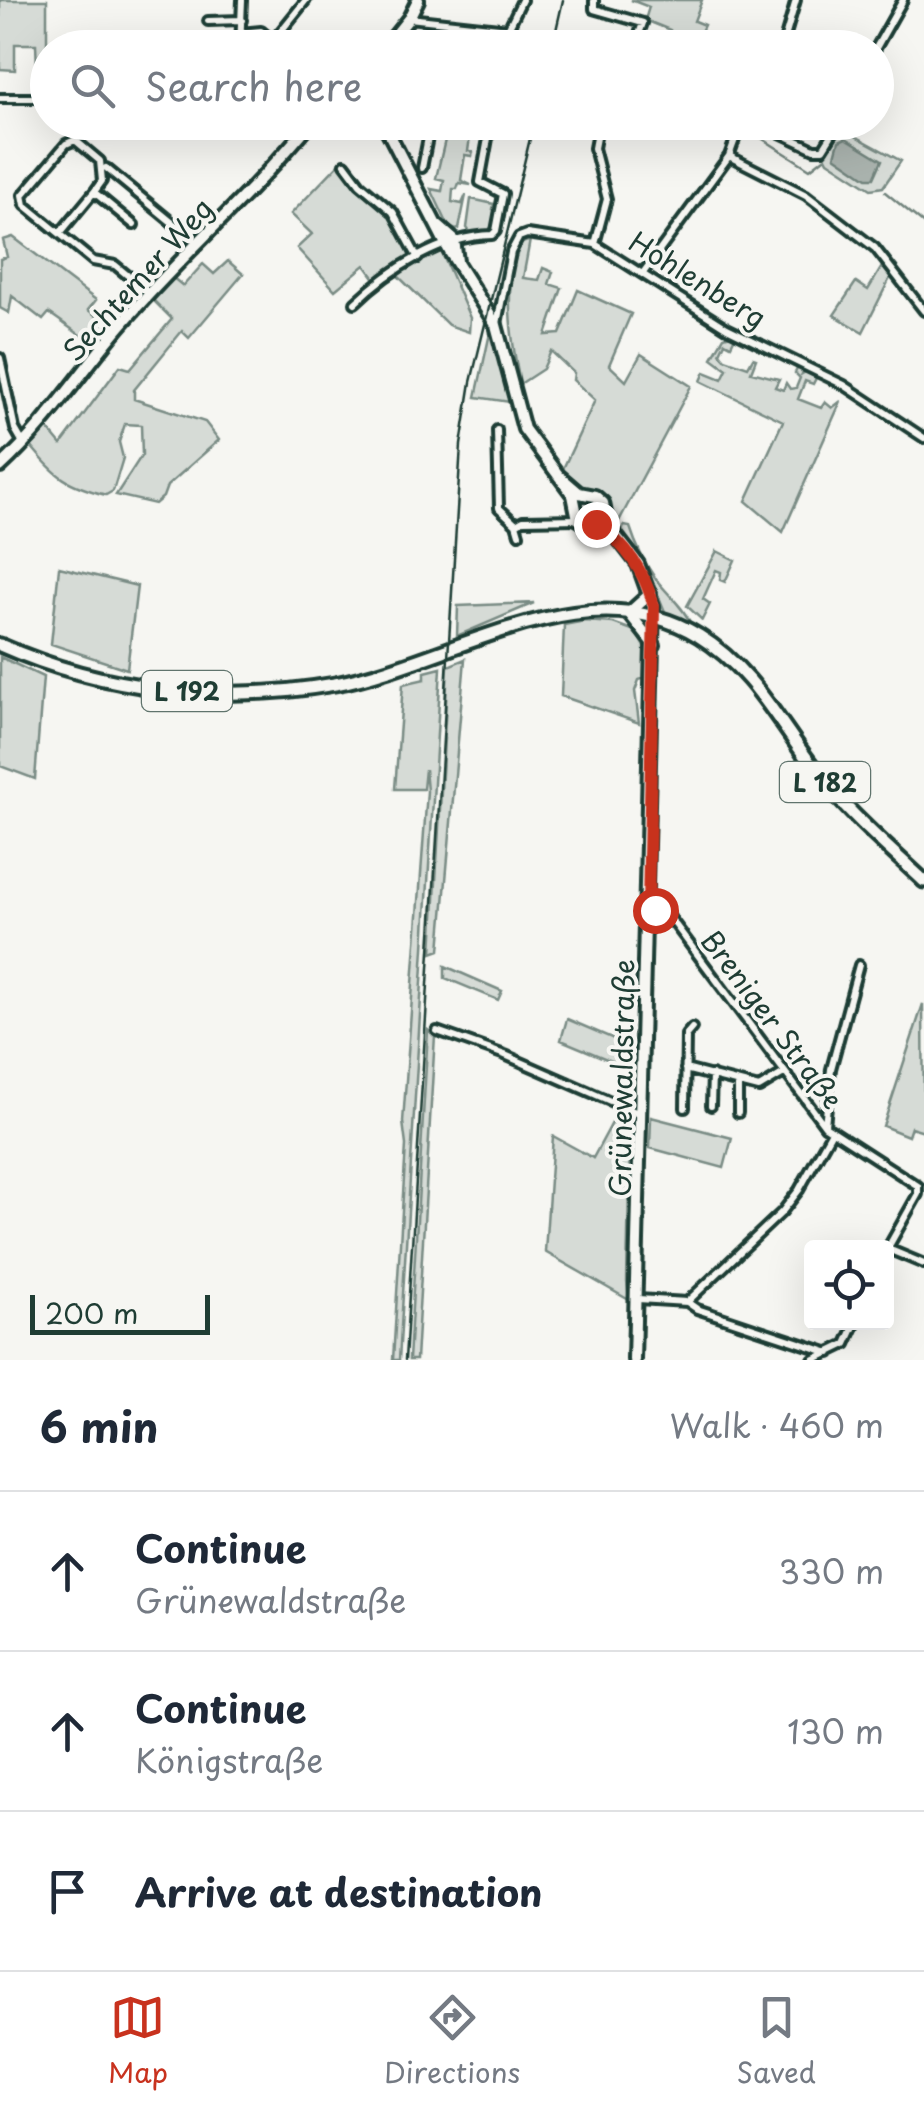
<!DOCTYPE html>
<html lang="en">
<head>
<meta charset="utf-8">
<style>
  body { margin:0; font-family:"Playpen Sans",sans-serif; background:#f6f6f7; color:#1f2937 }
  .controls { position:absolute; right:30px; bottom:30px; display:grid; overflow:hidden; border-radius:10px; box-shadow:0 10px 40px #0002 }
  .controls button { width:90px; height:90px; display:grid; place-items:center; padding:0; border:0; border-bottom:2px solid #e0e1e3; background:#fff; color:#1f2937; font:50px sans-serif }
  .scale { position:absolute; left:30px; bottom:25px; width:180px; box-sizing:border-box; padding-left:10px; border:5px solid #1f3d34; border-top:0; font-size:28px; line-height:35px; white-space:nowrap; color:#1f3d34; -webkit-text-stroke:8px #f6f6f2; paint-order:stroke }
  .stop { position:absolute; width:30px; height:30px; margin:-22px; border:8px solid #c8321e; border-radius:50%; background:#fff }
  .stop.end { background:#c8321e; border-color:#fff; box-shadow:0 2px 10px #0008 }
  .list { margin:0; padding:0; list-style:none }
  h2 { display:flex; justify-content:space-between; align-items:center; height:130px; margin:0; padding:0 40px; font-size:42px }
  h2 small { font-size:32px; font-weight:400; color:#747a83 }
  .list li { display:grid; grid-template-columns:65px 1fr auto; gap:30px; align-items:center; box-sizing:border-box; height:160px; padding:0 40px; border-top:2px solid #e0e1e3 }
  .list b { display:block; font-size:38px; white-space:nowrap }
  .list p { margin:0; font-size:32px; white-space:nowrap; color:#747a83 }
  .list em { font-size:32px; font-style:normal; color:#747a83 }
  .icon { flex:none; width:55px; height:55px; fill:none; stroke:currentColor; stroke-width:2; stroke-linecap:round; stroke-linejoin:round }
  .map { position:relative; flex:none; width:924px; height:1360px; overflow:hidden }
  .search { position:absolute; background:#fff; box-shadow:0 10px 40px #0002; left:30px; right:30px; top:30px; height:110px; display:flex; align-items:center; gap:25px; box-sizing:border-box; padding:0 35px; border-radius:55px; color:#747a83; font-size:38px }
  .sheet { height:610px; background:#fff }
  nav { display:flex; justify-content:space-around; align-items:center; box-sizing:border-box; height:140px; border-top:2px solid #e0e1e3; background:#fff; font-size:28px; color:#747a83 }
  nav a { display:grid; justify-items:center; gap:5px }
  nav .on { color:#c8321e }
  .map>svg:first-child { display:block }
  .green { fill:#d6dbd6; stroke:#7a8c85; stroke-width:2.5 }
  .water { fill:#aab3ae; stroke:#72847d; stroke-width:2.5 }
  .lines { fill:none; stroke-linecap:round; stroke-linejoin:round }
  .stream { stroke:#72847d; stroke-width:2.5 }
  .street-casing { stroke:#1f3d34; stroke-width:14 }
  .secondary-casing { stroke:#1f3d34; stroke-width:18 }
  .primary-casing { stroke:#1f3d34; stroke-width:19 }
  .street { stroke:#f6f6f2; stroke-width:6 }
  .secondary { stroke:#f6f6f2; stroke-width:10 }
  .primary { stroke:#f6f6f2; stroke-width:11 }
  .tram { stroke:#1f3d34; stroke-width:2.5 }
  .route { stroke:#c8321e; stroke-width:12 }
  .labels { text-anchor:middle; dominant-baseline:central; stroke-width:8; stroke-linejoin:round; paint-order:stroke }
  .shield { fill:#f6f6f2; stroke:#60746d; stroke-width:2.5 }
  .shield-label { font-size:25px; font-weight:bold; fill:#1f3d34 }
  .street-label { font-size:28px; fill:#1f3d34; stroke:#f6f6f2 }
</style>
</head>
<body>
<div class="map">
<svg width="924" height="1360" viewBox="0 0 924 1360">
  <rect width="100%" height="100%" fill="#f6f6f2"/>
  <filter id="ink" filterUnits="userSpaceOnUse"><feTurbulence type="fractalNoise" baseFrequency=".01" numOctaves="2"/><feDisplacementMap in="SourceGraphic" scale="20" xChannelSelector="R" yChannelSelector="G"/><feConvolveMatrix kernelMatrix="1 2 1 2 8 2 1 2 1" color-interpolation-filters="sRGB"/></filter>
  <g filter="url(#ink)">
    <path class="green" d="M0 0H47V95H38L36 44H15V70L0 69Z
      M631 0H702L694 21 704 25 695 45 669 35 670 30 645 20 649 7Z
      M449 123H472L468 151 473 152 472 156 465 155 461 180 471 185 459 183 457 189H453L452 202 462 204 466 195 459 229 456 230 449 227 431 189 442 191 444 180 436 178Z
      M839 127 901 161 883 187 871 189 828 161 824 153Z
      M339 164 356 185 392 217 413 257 376 280 365 265 335 290 297 248 312 234 291 214Z
      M471 199 494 204 493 209 498 210 490 230 470 232 467 228Z
      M13 237 96 300 88 310 112 327 97 347 49 313 43 320 12 296 9 313 0 308V259L7 257 3 240Z
      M530 240 523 278 539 280 543 268 553 272 549 284 562 288 546 335 560 334 578 290 631 314 609 365 626 381 641 354 691 386 618 523 614 524 609 517 608 500 600 492 583 489 562 471 595 400 573 380 574 373 551 351 543 369 520 384C512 343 501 281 522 243Z
      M441 251 470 318 469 332 448 325 396 274Z
      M228 261 243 274 189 338 182 331 134 390V399L205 422 219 440 167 486 163 497 155 504 116 495 142 455 141 425 125 424 119 442 123 458 113 491 106 495C67 485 56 477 31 446L46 427 61 445 120 366 130 369 172 319 151 298 172 277 183 286 203 264 214 274Z
      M883 265 891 276 863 332 834 315 856 282 868 290Z
      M490 333 496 342 510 402 476 397Z
      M730 335 735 337 731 345 725 342 720 353 725 359 748 367 753 358 756 359 751 372 779 379 775 387 783 390 786 383 790 389 796 388 800 378 795 373 798 367 804 370 802 374 807 371 817 376 813 384 805 381 798 399 821 408 825 402 832 408 841 401 783 532 746 501 783 421 701 381 705 372 722 379 727 369 712 358 724 337Z
      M624 526 630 527C636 546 643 561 655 578 667 594 683 606 691 624L666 614 650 575 620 535Z
      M717 551 735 560 725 582 720 580 721 572 716 570 703 599 710 604 702 620 687 606Z
      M59 567 137 586 127 669 51 644Z
      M534 603 457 636 458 606Z
      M585 621 613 623 635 631 646 650 645 678 639 680 635 691 639 723 561 696 564 625Z
      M0 657 43 677 35 779 0 766Z
      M465 659 440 950 432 953 448 666Z
      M441 668 399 1360H393L406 1145 403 1122 427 791 425 769 423 789H395L403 684 425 679V672Z
      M445 966 502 991 498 1000 445 978Z
      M923 1004 924 1131 911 1127 908 1136 883 1126Z
      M567 1019 633 1047V1070L561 1040Z
      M428 1030 435 1035 416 1360H409Z
      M619 1110 630 1137 627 1282 629 1300 545 1252 553 1136 593 1158Z
      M651 1117 732 1138 724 1168 650 1148Z"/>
    <path class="water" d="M846 138 882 160 874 178H867L835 156 839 141Z"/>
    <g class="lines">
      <path class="stream" d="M755 134 810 169 824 158
        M885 192 924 224"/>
      <g class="street-casing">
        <path id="street" d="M594 0V9L643 23 634 48
          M409 18 508 29 546 43 568 48
          M208 21 242 20
          M508 29 522 0
          M241 33 261 31 273 41 306 0
          M240 48 242 0
          M782 48 796 0
          M876 48 903 0
          M0 98H48
          M718 122 737 134
          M759 123 814 149H823L840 122
          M492 125 504 128
          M737 134 747 132 759 122
          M729 156 806 195 875 248 924 311
          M345 164 360 184 393 212 418 258
          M106 168 197 243
          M422 168 431 122
          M134 225 94 192 102 181 100 161 75 140 66 144 23 195 25 205 93 261 115 265 149 293
          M60 233 94 192
          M595 244 607 199 594 148 599 122
          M643 273 729 156 737 134
          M355 303C390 269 442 236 492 235L496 231 503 194 480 182 491 122
          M497 324 511 252 519 237 527 234 595 244 727 328 844 385 924 438
          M0 358 15 429 23 443
          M497 430 499 508 516 524 519 534
          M516 524 523 520 578 519
          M648 909 668 915 825 1126 918 1186V1194L886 1251
          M437 1031 505 1055 640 1114
          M685 1069 759 1088 784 1073
          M711 1106 712 1075
          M685 1108 686 1035 692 1028
          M738 1113V1083
          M825 1125 831 1069 859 965
          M888 1249 924 1264
          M638 1299 687 1302 697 1309 830 1353
          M687 1302 782 1212 799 1190 831 1133
          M813 1360 846 1344 856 1322"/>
      </g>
      <g class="secondary-casing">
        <path id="secondary" d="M385 48 409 18 418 0
          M383 122 450 252 496 325 524 429 573 495 578 519 587 524H597L609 533
          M438 226 454 240 457 261
          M0 467C46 425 80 373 120 326 181 255 252 194 311 122
          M558 475 579 493 595 496 603 503 607 524 638 564 653 606 634 1360
          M650 594 629 613 654 645"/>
      </g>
      <g class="primary-casing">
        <path id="primary" d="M0 645C104 691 223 704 335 684 450 663 585 566 699 636 758 672 784 734 827 785 856 820 891 850 924 881"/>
      </g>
      <use href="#street" class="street"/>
      <use href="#secondary" class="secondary"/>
      <use href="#primary" class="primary"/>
      <path class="tram" d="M552 48 563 0
        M405 1360 461 445 471 382 534 122"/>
    </g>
  </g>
  <g class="lines" filter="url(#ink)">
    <path class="route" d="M596 524C627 545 644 571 654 606L648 909 655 910"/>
  </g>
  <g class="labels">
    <g class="shield">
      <rect x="142" y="671" width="90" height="40" rx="8"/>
      <rect x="780" y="762" width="90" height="40" rx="8"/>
    </g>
    <g class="shield-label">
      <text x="187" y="691">L 192</text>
      <text x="825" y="782">L 182</text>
    </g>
    <g class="street-label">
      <text transform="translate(137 279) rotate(-48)">Sechtemer Weg</text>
      <text transform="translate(698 279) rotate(32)">Hohlenberg</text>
      <text transform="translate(773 1019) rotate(53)">Breniger Straße</text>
      <text transform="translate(621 1078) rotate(-89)">Grünewaldstraße</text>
    </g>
  </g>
</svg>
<div class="controls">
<button><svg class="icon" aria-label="locate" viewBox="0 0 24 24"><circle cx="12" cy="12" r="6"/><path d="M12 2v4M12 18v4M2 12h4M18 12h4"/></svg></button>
</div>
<div class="scale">200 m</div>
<div class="stop" style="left:655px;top:910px"></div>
<div class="stop end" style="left:596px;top:524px"></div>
<div class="search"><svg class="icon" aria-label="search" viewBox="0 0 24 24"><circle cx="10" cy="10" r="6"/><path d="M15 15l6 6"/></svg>Search here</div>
</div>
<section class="sheet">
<h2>6 min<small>Walk · 460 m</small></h2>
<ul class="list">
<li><svg class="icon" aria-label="ahead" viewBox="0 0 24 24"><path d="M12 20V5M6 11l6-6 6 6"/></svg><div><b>Continue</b><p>Grünewaldstraße</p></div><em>330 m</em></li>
<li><svg class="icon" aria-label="ahead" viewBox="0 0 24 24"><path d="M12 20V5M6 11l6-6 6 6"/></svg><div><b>Continue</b><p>Königstraße</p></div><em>130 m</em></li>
<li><svg class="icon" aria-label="arrive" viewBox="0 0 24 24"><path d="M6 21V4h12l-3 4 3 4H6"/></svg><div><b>Arrive at destination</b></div></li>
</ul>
</section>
<nav>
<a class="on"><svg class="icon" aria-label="map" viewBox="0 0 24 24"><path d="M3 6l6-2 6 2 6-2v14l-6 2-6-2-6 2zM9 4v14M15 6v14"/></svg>Map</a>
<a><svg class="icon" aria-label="directions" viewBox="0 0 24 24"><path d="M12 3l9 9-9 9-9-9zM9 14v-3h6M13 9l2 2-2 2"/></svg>Directions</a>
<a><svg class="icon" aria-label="saved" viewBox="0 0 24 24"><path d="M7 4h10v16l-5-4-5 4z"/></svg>Saved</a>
</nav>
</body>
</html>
